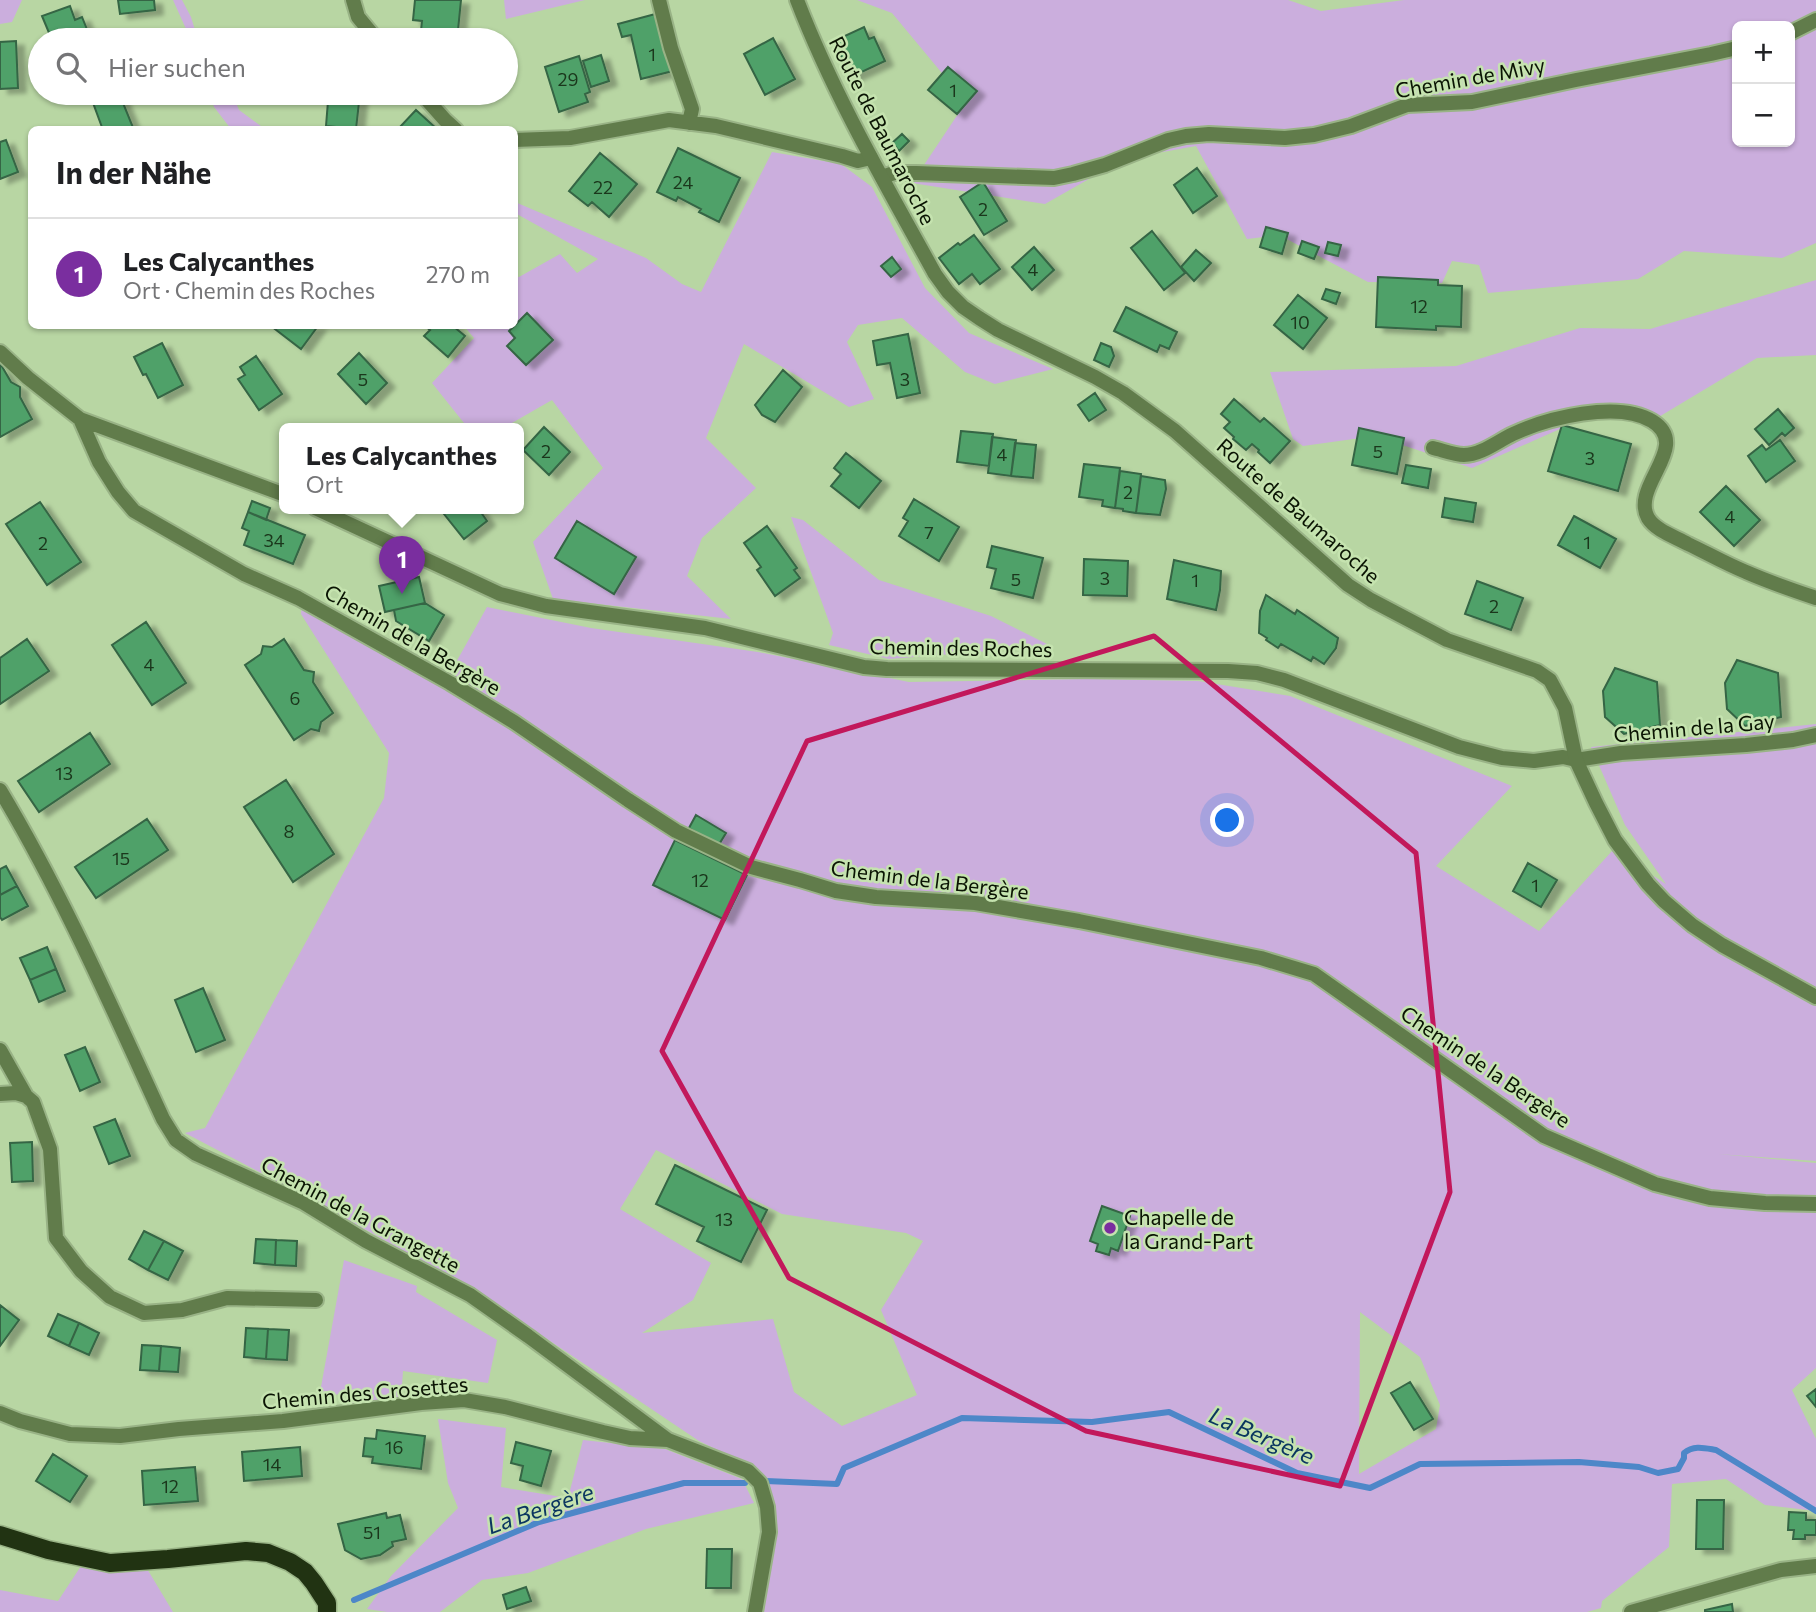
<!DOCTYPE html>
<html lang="de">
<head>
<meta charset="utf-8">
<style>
  body { margin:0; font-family:Commissioner,sans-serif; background:#f6f6f6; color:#202124 }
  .controls { position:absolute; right:21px; top:21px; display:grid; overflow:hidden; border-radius:10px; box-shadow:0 2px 5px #0004 }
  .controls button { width:63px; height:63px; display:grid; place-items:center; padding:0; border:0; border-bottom:2px solid #e0e0e0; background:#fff; color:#202124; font:35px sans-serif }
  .you { position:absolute; left:1228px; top:821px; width:24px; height:24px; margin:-18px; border:5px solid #fff; border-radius:50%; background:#1a73e8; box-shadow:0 0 0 10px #1a73e833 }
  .badge { display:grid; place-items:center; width:46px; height:46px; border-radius:50%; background:#7a2e9f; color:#fff; font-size:23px; font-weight:700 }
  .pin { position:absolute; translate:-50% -58px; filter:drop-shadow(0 2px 4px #0008) }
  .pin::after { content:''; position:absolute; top:37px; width:24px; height:21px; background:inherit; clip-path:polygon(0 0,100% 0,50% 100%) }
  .popup { position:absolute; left:279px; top:423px; width:245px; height:91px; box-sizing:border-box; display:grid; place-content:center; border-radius:10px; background:#fff; filter:drop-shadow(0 2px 5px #0005); font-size:23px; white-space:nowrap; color:#757577 }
  .popup b { font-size:26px; color:#202124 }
  .popup::after { content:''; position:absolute; left:50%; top:100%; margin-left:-14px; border:14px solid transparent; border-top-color:#fff }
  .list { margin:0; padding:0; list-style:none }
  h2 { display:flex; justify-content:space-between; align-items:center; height:91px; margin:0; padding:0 28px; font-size:30px }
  h2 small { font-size:23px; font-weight:400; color:#757577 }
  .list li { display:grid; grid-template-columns:46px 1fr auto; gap:21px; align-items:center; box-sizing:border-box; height:112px; padding:0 28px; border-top:2px solid #e0e0e0 }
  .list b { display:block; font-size:26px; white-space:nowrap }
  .list p { margin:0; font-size:23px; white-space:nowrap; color:#757577 }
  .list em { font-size:23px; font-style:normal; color:#757577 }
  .icon { flex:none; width:38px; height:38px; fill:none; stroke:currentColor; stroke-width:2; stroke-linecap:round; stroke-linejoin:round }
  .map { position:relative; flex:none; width:1816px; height:1612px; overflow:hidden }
  .search { position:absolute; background:#fff; box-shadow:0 2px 5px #0004; left:28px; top:28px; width:490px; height:77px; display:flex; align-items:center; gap:18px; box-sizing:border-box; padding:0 24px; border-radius:38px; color:#757577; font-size:26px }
  .panel { position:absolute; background:#fff; box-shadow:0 2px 5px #0004; left:28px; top:126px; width:490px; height:203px; border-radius:10px }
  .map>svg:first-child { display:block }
  .green { fill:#cbaedd; fill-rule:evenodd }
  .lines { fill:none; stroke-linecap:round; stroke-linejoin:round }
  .stream { stroke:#4d87c8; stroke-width:6 }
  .building { fill:#4fa169; stroke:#356544; stroke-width:2; filter:url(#shadow) }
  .minor-casing { stroke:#99b386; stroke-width:18 }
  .tertiary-casing { stroke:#99b386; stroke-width:18 }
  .primary-casing { stroke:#99b386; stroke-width:21 }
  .minor { stroke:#617c4b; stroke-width:14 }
  .tertiary { stroke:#617c4b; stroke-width:14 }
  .primary { stroke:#213312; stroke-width:18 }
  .marked { fill:none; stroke:#c2185b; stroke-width:5; stroke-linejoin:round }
  .poi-dot { fill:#7a2e9f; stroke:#c5e3af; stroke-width:2.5 }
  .labels { text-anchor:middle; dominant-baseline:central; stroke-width:5; stroke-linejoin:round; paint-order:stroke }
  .number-label { font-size:18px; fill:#1b371c }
  .street-label { font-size:21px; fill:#0a1403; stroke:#c5e3af }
  .poi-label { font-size:21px; fill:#0a1403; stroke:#c5e3af; text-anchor:start }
  .water-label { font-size:23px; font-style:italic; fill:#0b3660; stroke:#c5e3af }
</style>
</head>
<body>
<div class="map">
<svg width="1816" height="1612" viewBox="0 0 1816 1612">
  <defs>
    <filter id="shadow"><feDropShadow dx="8" dy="4.5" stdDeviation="2" flood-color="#0004"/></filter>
  </defs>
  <rect width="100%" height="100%" fill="#b8d6a3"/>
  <path class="green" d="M0 0H22L12 22 0 24Z
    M173 0H182L191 17 198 40H191Z
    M504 0H585L506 19Z
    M857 0H1288L1321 11 1404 0H1816V243L1782 258 1684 251 1638 279 1488 293 1479 265 1452 261 1442 283 1368 282 1279 235 1247 239 1196 146 1124 159 1045 204 912 183 966 102 892 13ZM1737 26H1790V142H1737Z
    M209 93H232L239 110 265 129H231L214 107Z
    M772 152 841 164 872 187 925 288 969 333 1053 369 995 384 965 372 902 318 858 325 847 342 874 399 849 407 744 344 706 438 756 488 702 538 687 576 731 619 553 599 533 542 603 468 552 400 503 428H468L432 383 474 338 464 326H514L515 276 519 277 560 254 577 273 598 259 515 213V202L646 258 682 284 701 292Z
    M1816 280V355L1757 358 1652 421 1598 412 1472 468 1375 436 1303 446 1293 439 1270 372 1456 366 1580 328 1650 329Z
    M791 517 803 520 879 580 991 616 1051 646 889 659 829 645 833 633Z
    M303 597 450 673 487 607 591 628 758 652 909 682 1087 679 1198 681 1290 696 1512 786 1436 866 1539 931 1613 850 1666 884 1625 825 1591 747 1816 724V1161L1718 1154 1816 1163V1368L1792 1390 1816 1439V1511L1765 1505 1726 1479 1672 1484 1669 1547 1602 1601 1601 1608 1587 1612H764L775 1525 769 1487 753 1467 699 1441 477 1292 309 1198 185 1133 205 1128 384 798 389 753 301 614ZM656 1150 782 1214 906 1233 923 1241 881 1310 917 1395 842 1426 794 1392 773 1319 642 1333 693 1300 711 1263 620 1209ZM1360 1312 1420 1357 1440 1405 1436 1429 1359 1474Z
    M344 1260 417 1286 416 1292 497 1340 488 1383 403 1371 401 1400 351 1406 349 1392 319 1398Z
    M438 1419 506 1428 501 1487 568 1498 583 1440 665 1449 742 1479 754 1503 646 1529 528 1573 482 1580 440 1612H387L367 1609 391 1576 458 1508 448 1483Z
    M83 1563 146 1567 173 1612H0V1590L58 1601Z"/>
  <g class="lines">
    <path class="stream" d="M766 1481 837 1484 844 1468 962 1418 1092 1422 1169 1412 1297 1473 1370 1488 1420 1464 1579 1462 1639 1467 1658 1473 1678 1469 1684 1458V1453C1694 1445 1704 1448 1716 1450L1816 1511
      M354 1600 539 1522 684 1483H745"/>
  </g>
  <path class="building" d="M118 0H154L155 10 120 14Z
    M415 0H461L457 40H420L422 21 413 20Z
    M70 6 75 20 82 17 88 32 78 36 79 40H52L42 16Z
    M659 13 673 71 641 79 631 35 622 37 618 24Z
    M864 27 869 39 874 37 885 61 851 77 834 41Z
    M181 31 185 40H158Z
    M773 38 795 79 765 95 744 54Z
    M16 41 18 88 0 89V42Z
    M601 55 609 81 591 87 583 61Z
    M579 56 590 92 585 94 588 102 559 112 545 67Z
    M948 67 977 91 957 114 928 90Z
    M111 93H119L134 130H103L92 100Z
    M323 93H360L356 129 326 126 328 101H323Z
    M416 110 438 130H393V127H400Z
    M902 134 909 141 899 151 892 143Z
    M6 140 18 172 0 179V142Z
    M678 148 740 178 719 222 699 212 701 209 678 197 676 201 657 192Z
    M600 153 637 184 609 217 592 202 588 206 569 191Z
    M1197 168 1217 196 1193 213 1174 185Z
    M983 182 1007 221 984 235 960 197Z
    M1266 227 1288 233 1282 254 1260 247Z
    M1152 231 1185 273 1164 290 1131 248Z
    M974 235 1000 269 980 284 972 274 959 284 939 258 958 243 960 245Z
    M1302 241 1319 247 1314 259 1298 253Z
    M1328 242 1341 245 1338 256 1325 253Z
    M1034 247 1054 270 1032 290 1012 267Z
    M1196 250 1211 263 1194 281 1181 267Z
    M892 257 901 269 891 277 881 266Z
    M1378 277 1438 280V285L1462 286 1461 327 1436 326V330L1376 327Z
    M1326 289 1340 293 1336 304 1322 299Z
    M1298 295 1327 318 1303 349 1274 325Z
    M1126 307 1177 332 1169 349 1160 345 1157 352 1114 331Z
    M527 313 553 340 526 365 507 346 515 338 509 331Z
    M271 326H318L301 349Z
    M425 326H453L465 336 448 357 424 336 430 330Z
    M908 334 920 393 897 398 890 363 877 365 873 341Z
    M162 343 183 385 158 398 146 374 143 375 134 357Z
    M1101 343 1111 347 1114 356 1109 367 1094 360Z
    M359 353 387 383 366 404 338 374Z
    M256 356 282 394 259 410 238 379 245 375 240 367Z
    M0 363 11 382 20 387V397L32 419 0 437Z
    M783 370 802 387 775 422 762 415 755 405Z
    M1095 393 1106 410 1089 421 1078 405Z
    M1234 399 1260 422 1264 418 1290 441 1270 463 1258 452 1259 450 1252 444 1246 450 1233 439 1234 437 1224 428 1230 422 1221 414Z
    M1778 409 1794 428 1785 436 1782 433 1769 445 1755 429Z
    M1562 425 1631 444 1618 491 1548 471Z
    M544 427 570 452 549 475 523 450Z
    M1359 428 1404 438 1397 474 1352 465Z
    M961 431 993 434 989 466 957 462Z
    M992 437 1016 440 1011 476 988 473Z
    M1780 440 1795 461 1766 482 1748 456 1762 445 1766 450Z
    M1015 443 1036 445 1033 478 1011 476Z
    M846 453 881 481 859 508 831 486 841 474 834 468Z
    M1084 464 1120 468 1115 508 1102 506 1103 500 1079 497Z
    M1406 465 1431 469 1428 488 1402 483Z
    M1120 471 1141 474 1136 513 1123 511V509L1115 508Z
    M1141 476 1165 480 1166 489 1160 515 1136 513Z
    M1726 486 1760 520 1734 546 1700 512Z
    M1445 498 1476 503 1473 522 1442 517Z
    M914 499 959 527 939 561 899 536 908 521 903 518Z
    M252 501 270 508 266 520 248 512Z
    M40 502 81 562 47 585 6 524Z
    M478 508 487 521 464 539 440 509Z
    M248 512 305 535 293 564 244 545 249 531 242 528Z
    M1574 516 1616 539 1600 568 1558 545Z
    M577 521 636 557 614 594 555 558Z
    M767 526 797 568 794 570 800 578 775 596 757 570 761 567 744 543Z
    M992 546 1043 558 1033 598 991 588 996 569 987 567Z
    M1084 559 1128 561 1127 596 1083 595Z
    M1174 560 1221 571 1220 590 1216 610 1167 599Z
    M419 577 425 603 385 612 379 586Z
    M1477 581 1523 598 1511 630 1465 614Z
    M1266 595 1295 614 1297 610 1338 638 1336 648 1324 664 1313 657 1311 661 1281 644 1278 648 1266 640 1267 638 1259 633 1260 611Z
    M425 603 444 615 429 641 396 621 394 610Z
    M146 622 186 683 152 705 112 645Z
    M27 639 49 671 0 704V658Z
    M284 639 304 670 314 672 313 682 333 713 321 722 319 731 311 729 294 740 245 665 261 654 263 646 272 647Z
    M1737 660 1778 673 1781 717 1745 726 1727 709 1725 683Z
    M1615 668 1657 682 1660 725 1624 734 1605 717 1603 691Z
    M90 733 110 764 39 812 18 781Z
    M286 780 334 854 293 882 244 807Z
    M696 815 726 833 718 846 689 828Z
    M147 819 168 850 96 898 75 867Z
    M675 840 747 875 725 920 653 885Z
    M1528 863 1557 880 1541 907 1513 891Z
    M6 866 17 886 0 895V869Z
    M17 886 28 906 2 920 0 917V895Z
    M47 947 56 969 30 980 20 958Z
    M56 969 65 991 39 1002 30 980Z
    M203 988 225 1040 196 1052 175 1000Z
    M85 1047 100 1082 80 1091 65 1055Z
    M115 1119 130 1156 109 1164 94 1127Z
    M32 1142 33 1181 12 1182 10 1143Z
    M675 1165 767 1210 741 1262 697 1241 704 1227 656 1204Z
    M1102 1206 1130 1216 1118 1251 1111 1248 1109 1255 1096 1251 1098 1244 1090 1241Z
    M144 1231 164 1241 148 1270 129 1259Z
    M256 1239 276 1240 275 1265 254 1263Z
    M276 1240 297 1241 296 1266 275 1265Z
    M164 1241 183 1251 168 1280 148 1270Z
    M0 1305 19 1320 0 1346Z
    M58 1314 79 1323 69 1346 48 1336Z
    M79 1323 99 1333 89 1355 69 1346Z
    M246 1328 268 1329 266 1359 244 1357Z
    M268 1329 289 1330 287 1360 266 1359Z
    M142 1345 161 1346 159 1371 140 1370Z
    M161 1346 180 1348 178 1372 159 1371Z
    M1410 1382 1433 1419 1414 1430 1391 1393Z
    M1816 1389V1407L1807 1396Z
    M377 1430 425 1436 421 1469 372 1463 373 1457 363 1456 365 1438 376 1439Z
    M516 1442 551 1451 541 1486 520 1480 523 1466 511 1463Z
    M300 1447 302 1476 244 1481 242 1452Z
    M53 1454 87 1476 70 1502 36 1481Z
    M195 1467 198 1501 144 1505 142 1471Z
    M1697 1500H1724L1723 1549H1696Z
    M1789 1512 1806 1513V1520H1816V1535H1805V1539H1793L1794 1530H1788Z
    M386 1513 387 1518 400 1515 406 1539 392 1542 393 1546 380 1555 361 1559 345 1550 338 1524Z
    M707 1549H732L731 1588H706Z
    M526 1587 531 1601 507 1609 503 1595Z
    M1732 1604 1733 1612H1705V1610Z"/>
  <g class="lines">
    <g class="minor-casing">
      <path id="minor" d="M353 0 358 17 377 40
        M659 0 671 48 692 109 689 123
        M1790 33 1816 20
        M421 93 445 120 456 130
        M514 140 570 138 669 120 716 126 842 156 858 161 871 158
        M882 177 894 173H916L1054 178 1073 174 1105 165 1168 140 1186 136 1209 134 1285 138 1314 135 1351 126 1407 105 1472 102 1576 80 1711 54 1737 48
        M0 352 28 378 80 419 285 495
        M80 419 99 462 118 492 134 511 244 574 298 598 450 683 514 722 628 800 676 831 751 867 800 880 836 891 876 897 975 903 1079 921 1261 958 1314 974 1544 1136 1655 1184 1710 1198 1765 1203 1816 1204
        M1433 448C1442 450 1454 455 1464 455 1481 455 1498 441 1513 434 1547 418 1618 400 1652 421 1693 446 1630 486 1648 518 1656 531 1676 537 1688 544 1707 553 1726 564 1746 572 1769 582 1792 590 1816 598
        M315 508 500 594 546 606 705 628 864 667 887 669 1228 671 1257 673 1284 680 1459 747 1502 758 1534 761 1563 757 1576 760 1621 753 1746 745 1793 740 1816 735
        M0 790C63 895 112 1008 163 1119L176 1140 196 1154 304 1203 366 1241 470 1295 528 1336 668 1440
        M0 1050 26 1096
        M0 1094 16 1093 26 1096 33 1102 50 1149 56 1238 81 1271 110 1297 144 1313 182 1310 227 1298 316 1300
        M0 1413 20 1421 70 1434 120 1436 179 1429 283 1421 421 1403 464 1400 505 1407 603 1432 630 1438 668 1440 748 1471 760 1483 767 1507 769 1532 755 1612
        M1631 1612 1781 1570 1816 1566"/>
    </g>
    <g class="tertiary-casing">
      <path id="tertiary" d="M797 0C834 96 886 185 935 274L948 292 963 307 979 318 998 330 1095 377 1123 393 1175 431 1348 585 1371 600 1447 640 1537 671 1550 680 1565 708 1576 760 1596 803 1615 840 1648 884 1664 901 1692 925 1722 945 1816 997"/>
    </g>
    <g class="primary-casing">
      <path id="primary" d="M0 1535 48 1550 110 1563 168 1559 246 1551 268 1553 290 1562 305 1572 314 1583 327 1603V1612"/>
    </g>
    <use href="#minor" class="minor"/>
    <use href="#tertiary" class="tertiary"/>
    <use href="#primary" class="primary"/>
  </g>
  <path class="marked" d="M1154 636 1416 853 1450 1192 1340 1486 1086 1431 789 1278 662 1051 807 741Z"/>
  <circle class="poi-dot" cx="1110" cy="1228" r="7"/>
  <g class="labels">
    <g class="number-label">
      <text x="652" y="54">1</text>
      <text x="568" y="79">29</text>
      <text x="953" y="90">1</text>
      <text x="683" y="182">24</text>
      <text x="603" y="187">22</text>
      <text x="983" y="209">2</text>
      <text x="1033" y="269">4</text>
      <text x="1419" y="306">12</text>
      <text x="1300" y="322">10</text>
      <text x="363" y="379">5</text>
      <text x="905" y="379">3</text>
      <text x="546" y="451">2</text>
      <text x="1378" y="451">5</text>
      <text x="1002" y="454">4</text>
      <text x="1590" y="458">3</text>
      <text x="1128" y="492">2</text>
      <text x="1730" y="516">4</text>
      <text x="929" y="532">7</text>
      <text x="274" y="540">34</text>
      <text x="1587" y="542">1</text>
      <text x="43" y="543">2</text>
      <text x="1105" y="578">3</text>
      <text x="1016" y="579">5</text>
      <text x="1195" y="580">1</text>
      <text x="1494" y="606">2</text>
      <text x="149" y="664">4</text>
      <text x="295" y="698">6</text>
      <text x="64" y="773">13</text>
      <text x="289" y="831">8</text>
      <text x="121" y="858">15</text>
      <text x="700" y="880">12</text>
      <text x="1535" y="885">1</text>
      <text x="724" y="1219">13</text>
      <text x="394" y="1447">16</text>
      <text x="272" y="1464">14</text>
      <text x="170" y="1486">12</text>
      <text x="372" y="1532">51</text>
    </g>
    <g class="street-label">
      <text transform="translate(1470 77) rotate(-10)">Chemin de Mivy</text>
      <text transform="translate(883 130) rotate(63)">Route de Baumaroche</text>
      <text transform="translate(1299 510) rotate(41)">Route de Baumaroche</text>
      <text transform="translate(413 639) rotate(30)">Chemin de la Bergère</text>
      <text transform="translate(961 647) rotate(1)">Chemin des Roches</text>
      <text transform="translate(1694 727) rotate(-5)">Chemin de la Gay</text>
      <text transform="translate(930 879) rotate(7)">Chemin de la Bergère</text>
      <text transform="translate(1486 1066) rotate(34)">Chemin de la Bergère</text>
      <text transform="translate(361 1214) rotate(28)">Chemin de la Grangette</text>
      <text transform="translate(365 1392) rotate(-5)">Chemin des Crosettes</text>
    </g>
    <g class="poi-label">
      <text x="1124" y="1216">Chapelle de<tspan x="1124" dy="24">la Grand-Part</tspan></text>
    </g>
    <g class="water-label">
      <text transform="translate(1262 1435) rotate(23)">La Bergère</text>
      <text transform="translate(540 1508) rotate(-19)">La Bergère</text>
    </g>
  </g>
</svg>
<div class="controls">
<button>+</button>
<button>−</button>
</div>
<div class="you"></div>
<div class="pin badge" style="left:402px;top:594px">1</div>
<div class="popup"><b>Les Calycanthes</b>Ort</div>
<div class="search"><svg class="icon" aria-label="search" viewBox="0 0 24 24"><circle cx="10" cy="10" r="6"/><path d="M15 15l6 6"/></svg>Hier suchen</div>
<section class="panel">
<h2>In der Nähe<small></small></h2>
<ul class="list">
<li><span class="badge">1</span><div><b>Les Calycanthes</b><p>Ort · Chemin des Roches</p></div><em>270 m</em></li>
</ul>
</section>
</div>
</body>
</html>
